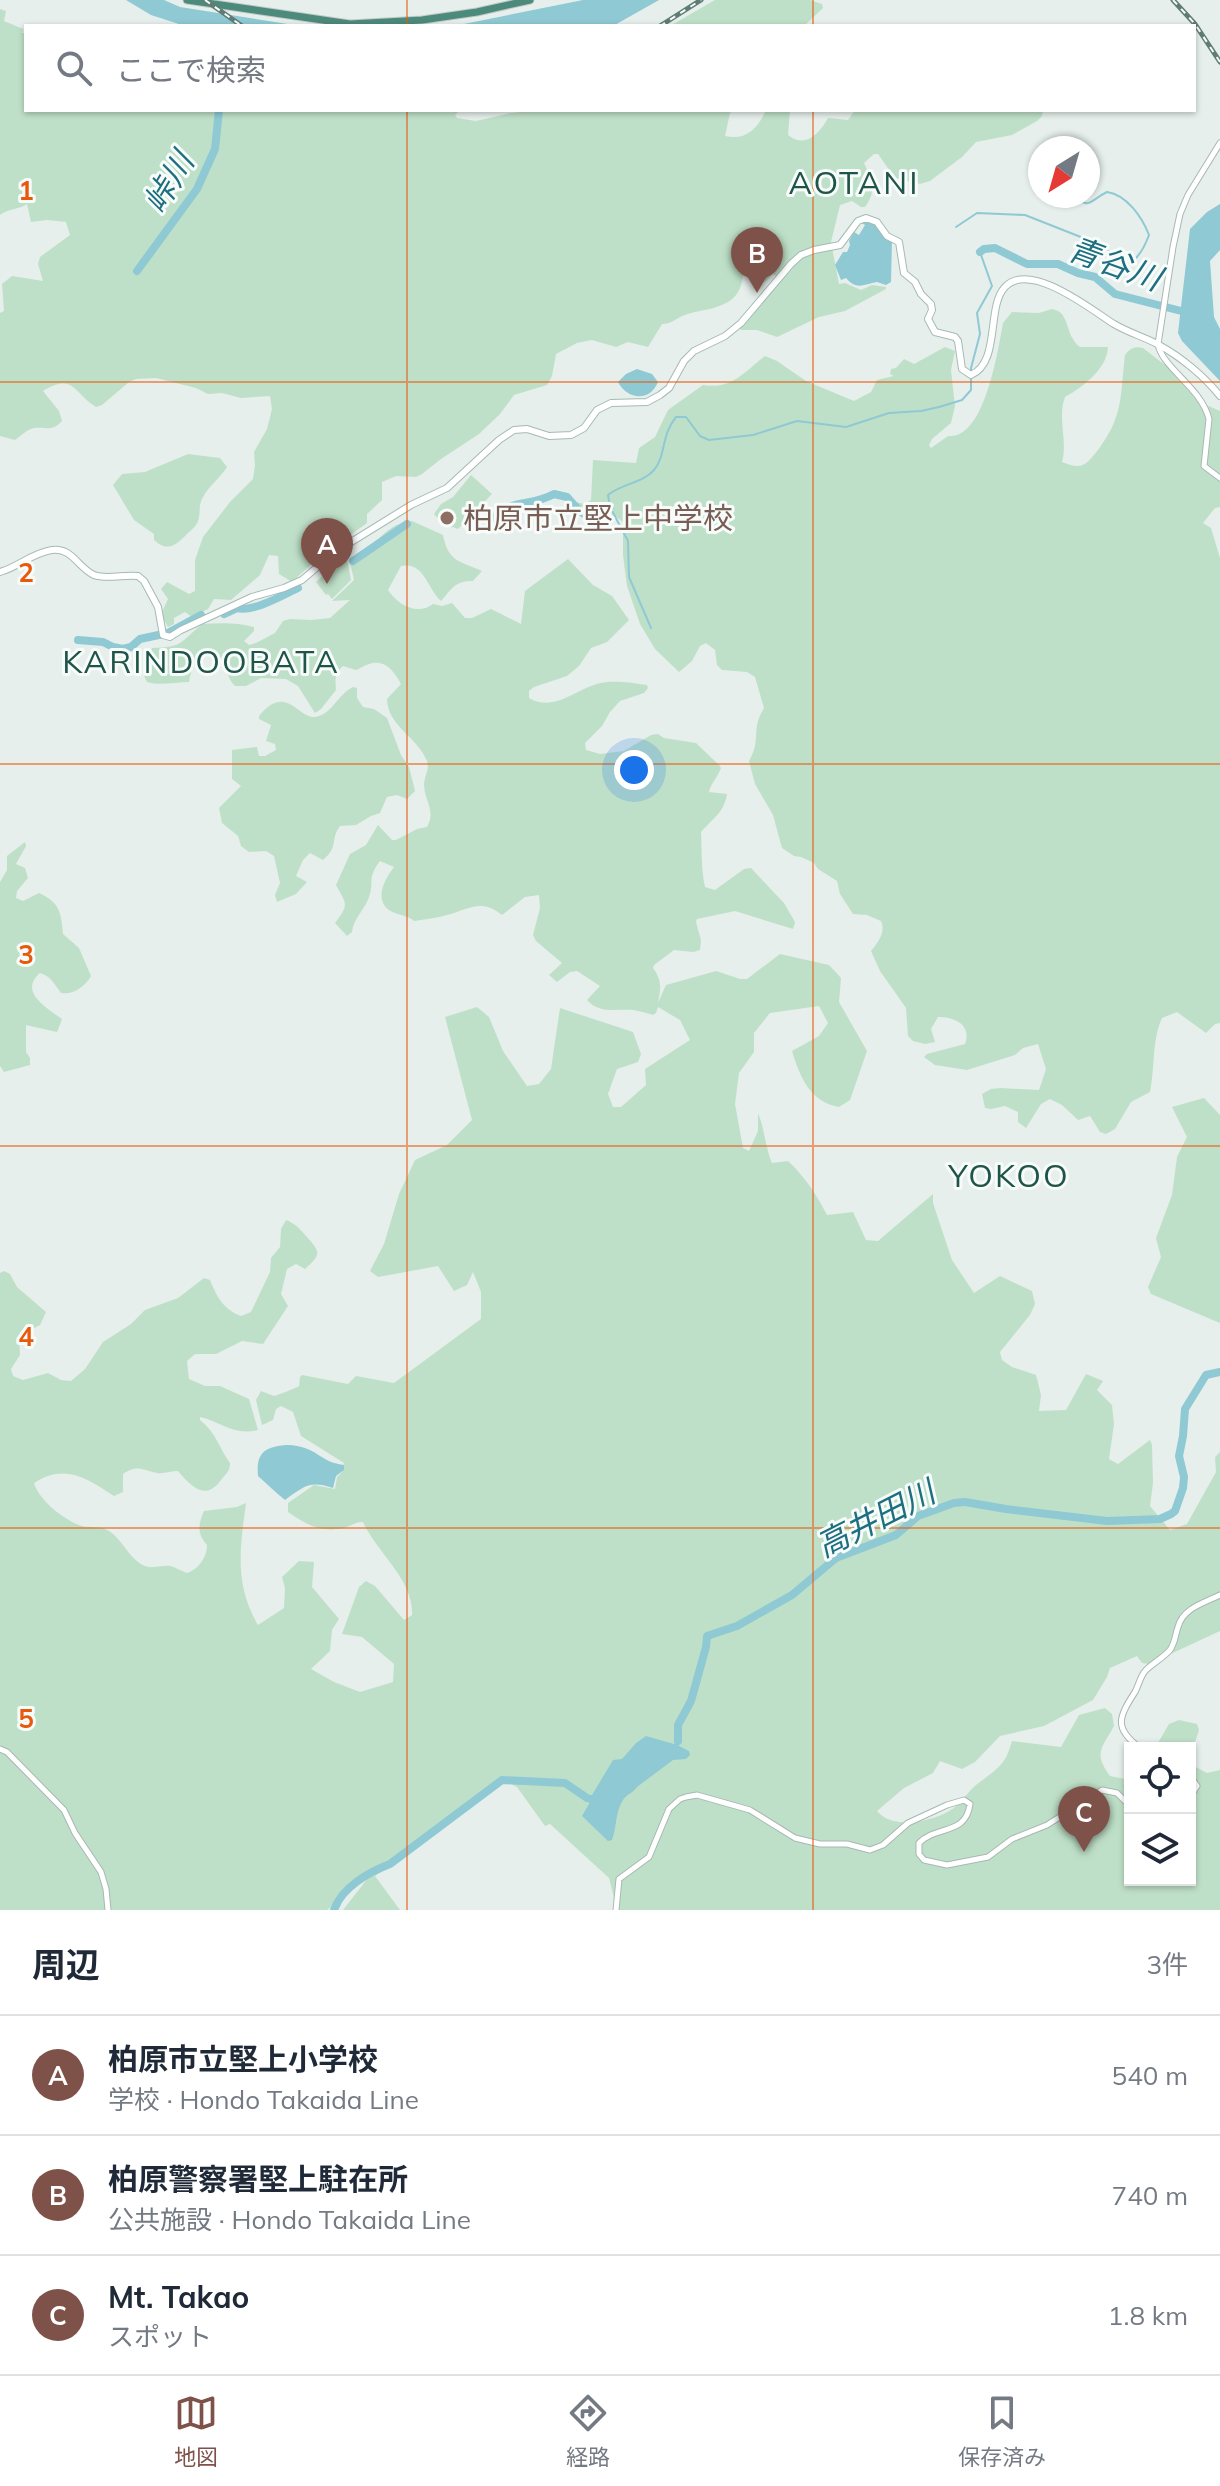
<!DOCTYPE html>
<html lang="ja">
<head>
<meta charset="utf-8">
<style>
  body { margin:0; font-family:Mulish,"Noto Sans JP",sans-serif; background:#f2f2f3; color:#1f2937 }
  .controls { position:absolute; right:24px; bottom:24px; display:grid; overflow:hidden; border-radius:0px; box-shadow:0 2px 6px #0004 }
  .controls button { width:72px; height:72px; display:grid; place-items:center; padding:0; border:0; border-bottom:2px solid #e0e1e3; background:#fff; color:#1f2937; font:40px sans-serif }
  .compass { position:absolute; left:1028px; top:136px; width:72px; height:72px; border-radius:50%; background:#fff; box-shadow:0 2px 6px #0004; rotate:217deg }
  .you { position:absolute; left:634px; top:770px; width:28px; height:28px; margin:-20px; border:6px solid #fff; border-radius:50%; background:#1a73e8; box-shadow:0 0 0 12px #1a73e833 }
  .badge { display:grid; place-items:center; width:52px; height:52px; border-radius:50%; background:#7f5249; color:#fff; font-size:26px; font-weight:700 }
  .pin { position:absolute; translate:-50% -66px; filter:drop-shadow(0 2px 4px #0008) }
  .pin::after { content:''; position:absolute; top:42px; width:28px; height:24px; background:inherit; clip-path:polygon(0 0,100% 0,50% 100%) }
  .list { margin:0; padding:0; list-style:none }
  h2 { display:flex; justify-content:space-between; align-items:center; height:104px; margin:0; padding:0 32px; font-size:34px }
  h2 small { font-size:26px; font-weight:400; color:#747a83 }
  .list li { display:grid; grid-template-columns:52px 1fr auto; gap:24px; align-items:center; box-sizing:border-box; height:120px; padding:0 32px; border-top:2px solid #e0e1e3 }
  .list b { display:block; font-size:30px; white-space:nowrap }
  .list p { margin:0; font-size:26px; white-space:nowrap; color:#747a83 }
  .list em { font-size:26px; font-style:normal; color:#747a83 }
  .icon { flex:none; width:44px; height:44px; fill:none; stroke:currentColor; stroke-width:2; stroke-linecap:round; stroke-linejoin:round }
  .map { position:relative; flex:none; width:1220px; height:1910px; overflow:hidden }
  .search { position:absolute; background:#fff; box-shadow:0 2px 6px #0004; left:24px; right:24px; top:24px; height:88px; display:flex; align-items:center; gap:20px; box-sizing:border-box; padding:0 28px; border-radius:0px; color:#747a83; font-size:30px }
  .sheet { height:464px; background:#fff }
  nav { display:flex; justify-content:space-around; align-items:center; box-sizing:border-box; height:112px; border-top:2px solid #e0e1e3; background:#fff; font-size:22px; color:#747a83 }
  nav a { display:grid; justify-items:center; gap:4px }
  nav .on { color:#7f5249 }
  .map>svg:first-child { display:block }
  .green { fill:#bfe0c8 }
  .water { fill:#8ec9d4 }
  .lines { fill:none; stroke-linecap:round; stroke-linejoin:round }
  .stream { stroke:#8ec9d4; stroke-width:2 }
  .river { stroke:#8ec9d4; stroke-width:8 }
  .tertiary-casing { stroke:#a8b8b2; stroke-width:7 }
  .secondary-casing { stroke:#a4bbb3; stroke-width:8 }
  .trunk-casing { stroke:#c2cac8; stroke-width:9 }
  .tertiary { stroke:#fff; stroke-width:5 }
  .secondary { stroke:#fff; stroke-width:6 }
  .trunk { stroke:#4c8a7c; stroke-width:7 }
  .rail-casing { stroke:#5f7d75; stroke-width:5 }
  .rail { stroke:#f7fbf9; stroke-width:2; stroke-dasharray:6; stroke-linecap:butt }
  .grid { fill:none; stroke:#e8590c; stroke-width:2; stroke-opacity:0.55 }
  .education-dot { fill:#8d6e63; stroke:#f7fbf9; stroke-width:3 }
  .labels { text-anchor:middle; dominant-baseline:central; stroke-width:6; stroke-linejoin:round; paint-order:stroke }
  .education-label { font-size:30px; fill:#785e54; stroke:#f7fbf9; text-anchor:start }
  .water-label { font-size:32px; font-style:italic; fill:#1c6f80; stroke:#f7fbf9 }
  .neighbourhood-label { font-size:32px; letter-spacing:2px; fill:#1f5548; stroke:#f7fbf9 }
  .grid-label { font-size:26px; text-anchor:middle; font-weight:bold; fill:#e8590c; stroke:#f7fbf9; stroke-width:6; stroke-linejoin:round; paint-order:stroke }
</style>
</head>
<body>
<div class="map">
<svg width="1220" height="1910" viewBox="0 0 1220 1910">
  <rect width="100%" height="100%" fill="#e6efeb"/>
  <path class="green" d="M715 0H810L822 4 823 8 804 26H670Z
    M0 9 6 11 4 21 23 29 22 33H26V110H460L455 115 457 118 476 121 511 113 542 110H733L730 113 725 136C746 141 758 128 766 110H790L788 135C805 149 819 134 828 118L848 120 855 110H1043L1042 116 1037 121 1012 135 976 142 962 157 930 181 920 184 895 178 878 154H874L864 163C872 180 877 191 865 207H861L852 201 840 205 831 242 839 284 845 283 861 290 872 285 886 287V289L845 311 819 317 777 337 757 330H741L739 327 782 279 772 274 766 281 759 284C758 274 766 268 765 258L759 255C737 260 748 281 736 295 724 310 700 309 685 315 676 318 672 324 662 324L648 347 628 342 616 347 592 340 577 343 556 354 552 376 547 385 514 395 500 414 479 434 441 459 422 474 416 477 396 476 382 482V500L367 514V523L317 559 292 582 279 574 278 556 269 555 260 575 231 600 214 599 208 609 192 617 185 612 174 618V624L168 627 161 614 168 599 161 589 167 582 189 594 195 591V560L203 537 230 502 253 479 255 465 254 452 267 429 272 409 270 396 241 398 222 393 208 394 196 388 156 378 136 379 129 382 102 405 96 407C74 394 74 372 43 391L59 411 62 421C52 432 46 427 34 428 27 429 21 436 15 440L0 436V313L4 311 2 284 12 276 43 281 38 264 40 257 70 235 66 222 47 220 31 222 27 204C18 210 9 208 0 215Z
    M1052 309C1071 312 1064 335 1080 347H1108C1107 369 1083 387 1065 397 1057 419 1068 440 1062 462 1082 470 1085 466 1098 450 1124 415 1120 396 1125 355 1130 348 1135 346 1143 348L1179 376 1197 401 1220 411V507L1215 508 1203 523 1211 528 1220 558V1023L1215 1024 1206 1033 1177 1012 1162 1018C1152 1039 1155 1068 1150 1092L1131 1102 1115 1129 1106 1134 1100 1132 1090 1116 1078 1120 1062 1105 1050 1099 1041 1104 1026 1128 1018 1122V1112L1005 1106 991 1109 985 1108 982 1094 991 1089 1001 1088 1039 1090 1046 1069 1038 1044 1023 1048 1015 1055 967 1070 935 1065 924 1057 927 1054 965 1044C972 1025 955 1017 938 1017L931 1029 935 1042 925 1044 913 1041 908 1036 906 1008 880 971 871 951C878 942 886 933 881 921L867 915 853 914 840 894 837 881 818 869 814 863 801 857 794 856 782 848 773 815 755 784 749 761C762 739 750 731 764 708L755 677 747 672 722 670 717 665 715 650 706 643 700 646 692 661 679 672 655 649 640 624 627 586 623 555V522L611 513 583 517 569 507 571 501 585 504 591 500 593 460 636 463 639 448 655 437 668 410 703 385C732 390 744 372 765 356L777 361 806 381 854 401 871 392 877 380 894 376 890 374 891 369 896 368 904 359 914 364 945 347 955 351 951 370 955 406 951 423 932 439 929 445 931 448 948 436C985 440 998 349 1003 323L1012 312 1039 313Z
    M188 454 220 458 227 467C220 478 209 486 203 497 198 505 201 513 198 521 196 527 190 531 186 535 175 546 167 552 154 540V534L134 520 113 485 122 474 145 472Z
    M471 475 492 494 458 529 442 523 434 514 441 504 453 497Z
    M412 521 443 535C448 562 460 561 482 571L473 581C454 581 452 589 441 601 427 588 424 561 401 566L388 590C398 605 417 616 433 604L442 606 452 603 465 618H472L491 609 521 624 525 591 568 559 593 585 612 596 629 620 607 642 591 648 579 666 567 676 534 687 529 691V698C555 713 576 688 601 683 615 680 633 683 647 685L648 688 644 693 620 701 610 712 602 726 585 743 586 750 600 754 624 751 651 735 658 734 664 738 696 743 719 765 721 768C718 777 711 783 709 792L727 794C724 813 713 818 701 832 702 851 701 869 705 887L715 890 744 869 751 868 784 903 795 922 793 929 735 911 697 919 696 922 701 940 700 950 693 952 674 950 654 965 653 968C662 980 661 988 658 1003L666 985 716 971 740 979H747L780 954 829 965 841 978 839 1002 867 1051 850 1100 839 1107C810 1102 800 1077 792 1051L819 1036 828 1023 819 1006 770 1013 754 1033V1052L739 1073 735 1104 743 1148 749 1151 758 1131V1113C765 1130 765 1146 772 1163L788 1161C806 1178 816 1194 827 1215L853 1212 866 1240 878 1241 933 1194V1203L952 1260 974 1293 1000 1276 1032 1291 1035 1304 1030 1315 1000 1352 1002 1360 1012 1367 1036 1375 1041 1395 1039 1411 1066 1410 1086 1374 1103 1381 1097 1390 1112 1405 1114 1424 1109 1459 1118 1464 1150 1440 1152 1445 1153 1483 1150 1506 1170 1530 1187 1524 1216 1472 1215 1457 1220 1452V1631L1149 1664 1142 1663 1137 1656 1110 1668 1107 1677 1093 1700 1044 1726 1000 1736 975 1762 962 1769 940 1761 933 1773 904 1788 877 1811C893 1831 936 1821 954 1808 962 1801 968 1792 976 1785 986 1777 998 1770 1005 1759 1008 1754 1010 1747 1012 1741L1061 1747 1079 1715 1105 1708 1112 1714 1114 1726C1102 1748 1093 1753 1110 1776L1130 1780V1880H1190V1764L1207 1773 1220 1770V1910H614L615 1902 609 1878 550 1824 545 1826 517 1787 500 1779 375 1876 400 1910H343L368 1878 327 1910H0V1273L4 1271 10 1274 17 1287 46 1312 40 1325 19 1336 20 1355 11 1369 13 1376 23 1380 48 1373 61 1380 71 1381 85 1369 103 1342 131 1324 145 1310 178 1298 204 1278 210 1280C217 1297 223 1309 241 1316L251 1312 270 1272 271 1258 280 1247 281 1229 286 1220C296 1224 300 1229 307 1237 320 1252 322 1254 305 1269L296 1264 287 1269 281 1294 288 1306 263 1344 242 1341 216 1354H195L187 1361 189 1379 205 1386H220L249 1399 258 1430C233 1436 222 1422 200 1417V1420C217 1434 218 1446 230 1463 230 1472 226 1473 221 1480 205 1502 191 1486 178 1471 171 1471 164 1474 157 1473 142 1470 137 1464 123 1474V1492L114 1496C87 1478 64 1463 34 1483 39 1500 63 1519 79 1525 89 1529 100 1525 109 1531 123 1540 130 1560 145 1566 153 1569 161 1565 170 1566 175 1567 182 1571 187 1573 199 1569 207 1557 207 1545 197 1534 198 1525 204 1511L237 1507 246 1503C240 1548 234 1584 258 1625L284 1608 285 1588 282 1577 299 1561 314 1562 312 1587 339 1619 332 1630 330 1651 311 1669 334 1682 360 1692 393 1682 394 1664 362 1637 342 1634 359 1587 366 1581 375 1586 404 1620 412 1615C414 1580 377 1553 363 1522 355 1522 351 1526 344 1528 319 1533 306 1524 288 1512V1503L314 1485 335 1489 337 1477 343 1471 344 1463 301 1436 293 1412 281 1406 276 1409 273 1420 262 1425 256 1400 261 1391 274 1396C278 1395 296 1388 299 1386L300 1377 302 1375 348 1384 356 1376 394 1383 481 1319V1292L473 1272 467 1285 454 1291 438 1266 378 1277 370 1271 384 1244 399 1194 415 1160 447 1145 472 1120 445 1017 477 1007 489 1017 503 1051 527 1086 539 1084 551 1069 560 1008 633 1032 641 1054 638 1062 617 1069 608 1094 613 1107H621L646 1085 645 1069 690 1040 680 1020 658 1007 656 1013 653 1015C647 1013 640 1011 633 1010 616 1009 599 1014 587 1000L600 986 577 971 570 972 557 982 549 975 562 963 536 941 533 935 540 908 539 895 525 897 502 915C481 898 469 909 447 915 437 918 425 919 414 921 408 916 403 916 395 913 372 904 383 881 394 867L380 861C366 880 375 881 369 897 365 909 353 919 352 932L347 936 335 923C350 903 346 904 336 885L350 854 366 845 378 825 392 840H396L417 829 427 827C436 811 425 802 424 785 424 777 430 769 427 761 417 736 388 727 387 699L401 684C394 671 385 659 369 664 364 665 360 669 356 670L343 666C335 672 335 680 336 690L321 709 315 713 298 686 286 679 261 678 246 686H235C224 675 228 660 213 653 196 657 192 666 189 682 176 682 159 686 147 682L144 676 152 648C184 647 179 643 202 624 220 623 236 622 254 627V631L244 641 249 645 256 643 275 633 283 621 290 619 311 620 330 618 350 600 332 601 354 580 350 562C357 557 366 552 372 546 385 532 392 524 412 521Z
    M342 558H347L351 580 332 599 328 594 326 595 316 582Z
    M353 687 357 688V698L363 707 374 709 387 718 401 755 409 767 415 791 407 799 397 795 387 797 380 813 371 816 356 825 340 826C330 839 339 847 323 860L310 853 303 860 296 876 307 882 296 894 277 902 275 895 280 883 274 856 266 851 249 852 241 846 238 836 222 823 219 808 241 786 232 779V750L257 747 259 756H265L276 750 275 744 266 741 271 725 259 719V716C286 683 298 718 314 717 331 716 338 694 353 687Z
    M25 842 26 846 16 864 25 868 28 878 17 891 16 898 23 901 39 893C60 903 61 912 63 934L79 948 91 976C85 987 73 995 61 993 55 985 51 976 40 973 18 992 47 1008 62 1019L57 1032 26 1025V1052L30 1058V1065L4 1072 0 1066V882L7 870V856Z
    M1204 1098 1220 1115V1323L1151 1294 1148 1287 1161 1257 1156 1238 1172 1195 1177 1157 1187 1137 1172 1107Z
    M1179 1720 1197 1724 1199 1730 1190 1758V1748H1155L1169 1724Z"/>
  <path class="water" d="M126 0H164L180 7 300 26H185L151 15Z
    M583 0H659L613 26H454Z
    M1220 204V250L1210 261 1214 317 1220 329V381L1182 341 1178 333 1190 229 1207 212Z
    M866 219 876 223 892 241 891 282 886 285 877 282C864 284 857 291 846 278L841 280 835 265 843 252H847L850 245 849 241 854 232 859 235 865 225 860 222Z
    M637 369 652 374 658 382C649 403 627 399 618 382L626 374Z
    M287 1445C318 1446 318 1462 344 1465V1470L336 1476 333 1488C310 1480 304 1486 285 1500 275 1492 267 1484 258 1476 256 1452 265 1447 287 1445Z
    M646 1736 674 1744 677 1741 679 1746 689 1751 690 1755 686 1759 673 1760 637 1787C633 1793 627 1794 623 1800 615 1812 617 1827 612 1840L608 1841 582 1816 589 1804 587 1795H592L613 1760 622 1759 636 1743Z"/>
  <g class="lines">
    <path class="stream" d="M956 227 977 213 1025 215 1096 243 1128 264C1138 259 1145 246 1149 235 1142 217 1127 195 1107 192 1088 201 1092 210 1072 196
      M651 628 629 577 628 541 610 507 608 495C621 484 643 483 654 470 666 456 661 435 676 417H686L700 436 709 440 753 435 797 421 846 427 889 413 921 411 939 407 962 400 971 390V368L980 334 977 313 992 286 980 252"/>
    <path class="river" d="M980 252 984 249 995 248 1027 264H1058L1078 273 1095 277 1115 294 1189 313
      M137 271 197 189 215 149 219 110
      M489 523C514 495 526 509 554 494L567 497C582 514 586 523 610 507
      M353 561 407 524
      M224 614 237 608C252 613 283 595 298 588
      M78 640 103 642 113 647 123 649 131 647 140 639 168 633 201 615
      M678 1741V1725L691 1701 706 1647 707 1636 737 1626 792 1595 836 1558 896 1535 918 1516 954 1503 965 1502 1006 1509 1107 1521 1160 1519 1171 1514 1175 1511 1183 1488 1184 1477 1179 1456 1183 1436 1185 1409 1206 1375 1220 1372
      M334 1910C342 1887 369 1872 390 1864L502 1780 565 1783 587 1798"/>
    <g class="tertiary-casing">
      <path id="tertiary" d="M1220 143 1188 195 1180 214 1173 247 1158 344C1162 368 1201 387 1209 419L1204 466 1220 478
        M1140 1748C1113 1728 1119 1717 1135 1692 1139 1685 1140 1676 1146 1670 1153 1663 1163 1658 1170 1650 1175 1643 1175 1636 1178 1627 1183 1608 1204 1603 1220 1595
        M0 1749 7 1752 64 1810 75 1833 101 1872 106 1889 108 1910
        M1190 1776 1197 1786 1190 1797
        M616 1910 619 1879 649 1857 669 1809 680 1799 686 1797 697 1795 750 1810 795 1838 820 1844H847L870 1850 883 1845 908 1823 947 1805 964 1800 970 1804C966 1836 936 1825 919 1843V1854L924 1860 947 1865 988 1857 1012 1839 1047 1825 1102 1790 1117 1793 1130 1806"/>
    </g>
    <g class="secondary-casing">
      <path id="secondary" d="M0 572C18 567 32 553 52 550 72 547 78 568 94 575 107 580 125 574 138 576L144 581 158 607 163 635 170 637 181 630 252 597 284 588 302 580 335 552 411 505 447 488 499 440 514 430 527 429 549 436 571 435 584 428 597 410 611 403 647 402 660 395 669 388 684 361 694 351 725 336 741 323 791 264 801 255 814 250 840 245 858 221 866 218 877 222 887 236 899 242 904 273 915 282 921 294 931 304 932 310 928 319 935 332 955 337 958 341 962 369 971 375C1001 362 986 307 1005 287 1030 260 1093 311 1114 324 1129 333 1145 337 1159 345 1181 357 1204 376 1220 396"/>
    </g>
    <g class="trunk-casing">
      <path id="trunk" d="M187 0 350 24 422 20 477 12 530 0"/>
    </g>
    <use href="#tertiary" class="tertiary"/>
    <use href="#secondary" class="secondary"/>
    <use href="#trunk" class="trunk"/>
    <g class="rail-casing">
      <path id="rail" d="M205 0 242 26
        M1173 0 1195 24 1220 62
        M660 26 701 0"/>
    </g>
    <use href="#rail" class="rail"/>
  </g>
  <path class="grid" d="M407 0V26M813 0V26M407 110V1910M813 110V1910M0 382H1220M0 764H1220M0 1146H1220M0 1528H1220"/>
  <circle class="education-dot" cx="447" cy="518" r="8"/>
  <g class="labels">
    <g class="education-label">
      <text x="463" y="518">柏原市立堅上中学校</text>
    </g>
    <g class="water-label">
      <text transform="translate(168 182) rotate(-59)">峠川</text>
      <text transform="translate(1115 263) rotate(20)">青谷川</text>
      <text transform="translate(875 1518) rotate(-27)">高井田川</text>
    </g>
    <g class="neighbourhood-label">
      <text x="854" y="182">AOTANI</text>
      <text x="201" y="661">KARINDOOBATA</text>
      <text x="1009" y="1175">YOKOO</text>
    </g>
  </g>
  <g class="grid-label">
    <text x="26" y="200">1</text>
    <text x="26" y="582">2</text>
    <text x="26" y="964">3</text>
    <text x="26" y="1346">4</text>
    <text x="26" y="1728">5</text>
  </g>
</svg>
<div class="controls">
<button><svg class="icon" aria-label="locate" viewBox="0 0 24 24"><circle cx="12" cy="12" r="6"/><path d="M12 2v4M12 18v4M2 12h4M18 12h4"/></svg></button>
<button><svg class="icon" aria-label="layers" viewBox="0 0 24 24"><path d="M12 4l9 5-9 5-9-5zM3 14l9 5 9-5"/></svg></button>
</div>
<svg class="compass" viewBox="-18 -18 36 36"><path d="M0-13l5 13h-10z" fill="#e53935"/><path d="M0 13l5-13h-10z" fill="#747a83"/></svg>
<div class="you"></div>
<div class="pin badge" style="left:327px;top:584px">A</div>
<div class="pin badge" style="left:757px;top:293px">B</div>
<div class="pin badge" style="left:1084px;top:1852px">C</div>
<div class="search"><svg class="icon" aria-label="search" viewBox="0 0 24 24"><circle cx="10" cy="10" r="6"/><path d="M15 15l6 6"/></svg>ここで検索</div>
</div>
<section class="sheet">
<h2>周辺<small>3件</small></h2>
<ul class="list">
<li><span class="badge">A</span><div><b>柏原市立堅上小学校</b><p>学校 · Hondo Takaida Line</p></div><em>540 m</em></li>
<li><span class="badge">B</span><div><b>柏原警察署堅上駐在所</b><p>公共施設 · Hondo Takaida Line</p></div><em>740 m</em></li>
<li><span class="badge">C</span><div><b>Mt. Takao</b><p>スポット</p></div><em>1.8 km</em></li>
</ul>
</section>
<nav>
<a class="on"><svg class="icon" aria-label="map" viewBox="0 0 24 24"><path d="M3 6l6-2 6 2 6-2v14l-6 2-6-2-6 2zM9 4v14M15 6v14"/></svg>地図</a>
<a><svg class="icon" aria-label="directions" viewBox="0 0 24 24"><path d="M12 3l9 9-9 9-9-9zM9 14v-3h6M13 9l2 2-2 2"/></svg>経路</a>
<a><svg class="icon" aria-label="saved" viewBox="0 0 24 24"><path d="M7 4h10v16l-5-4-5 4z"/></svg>保存済み</a>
</nav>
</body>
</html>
